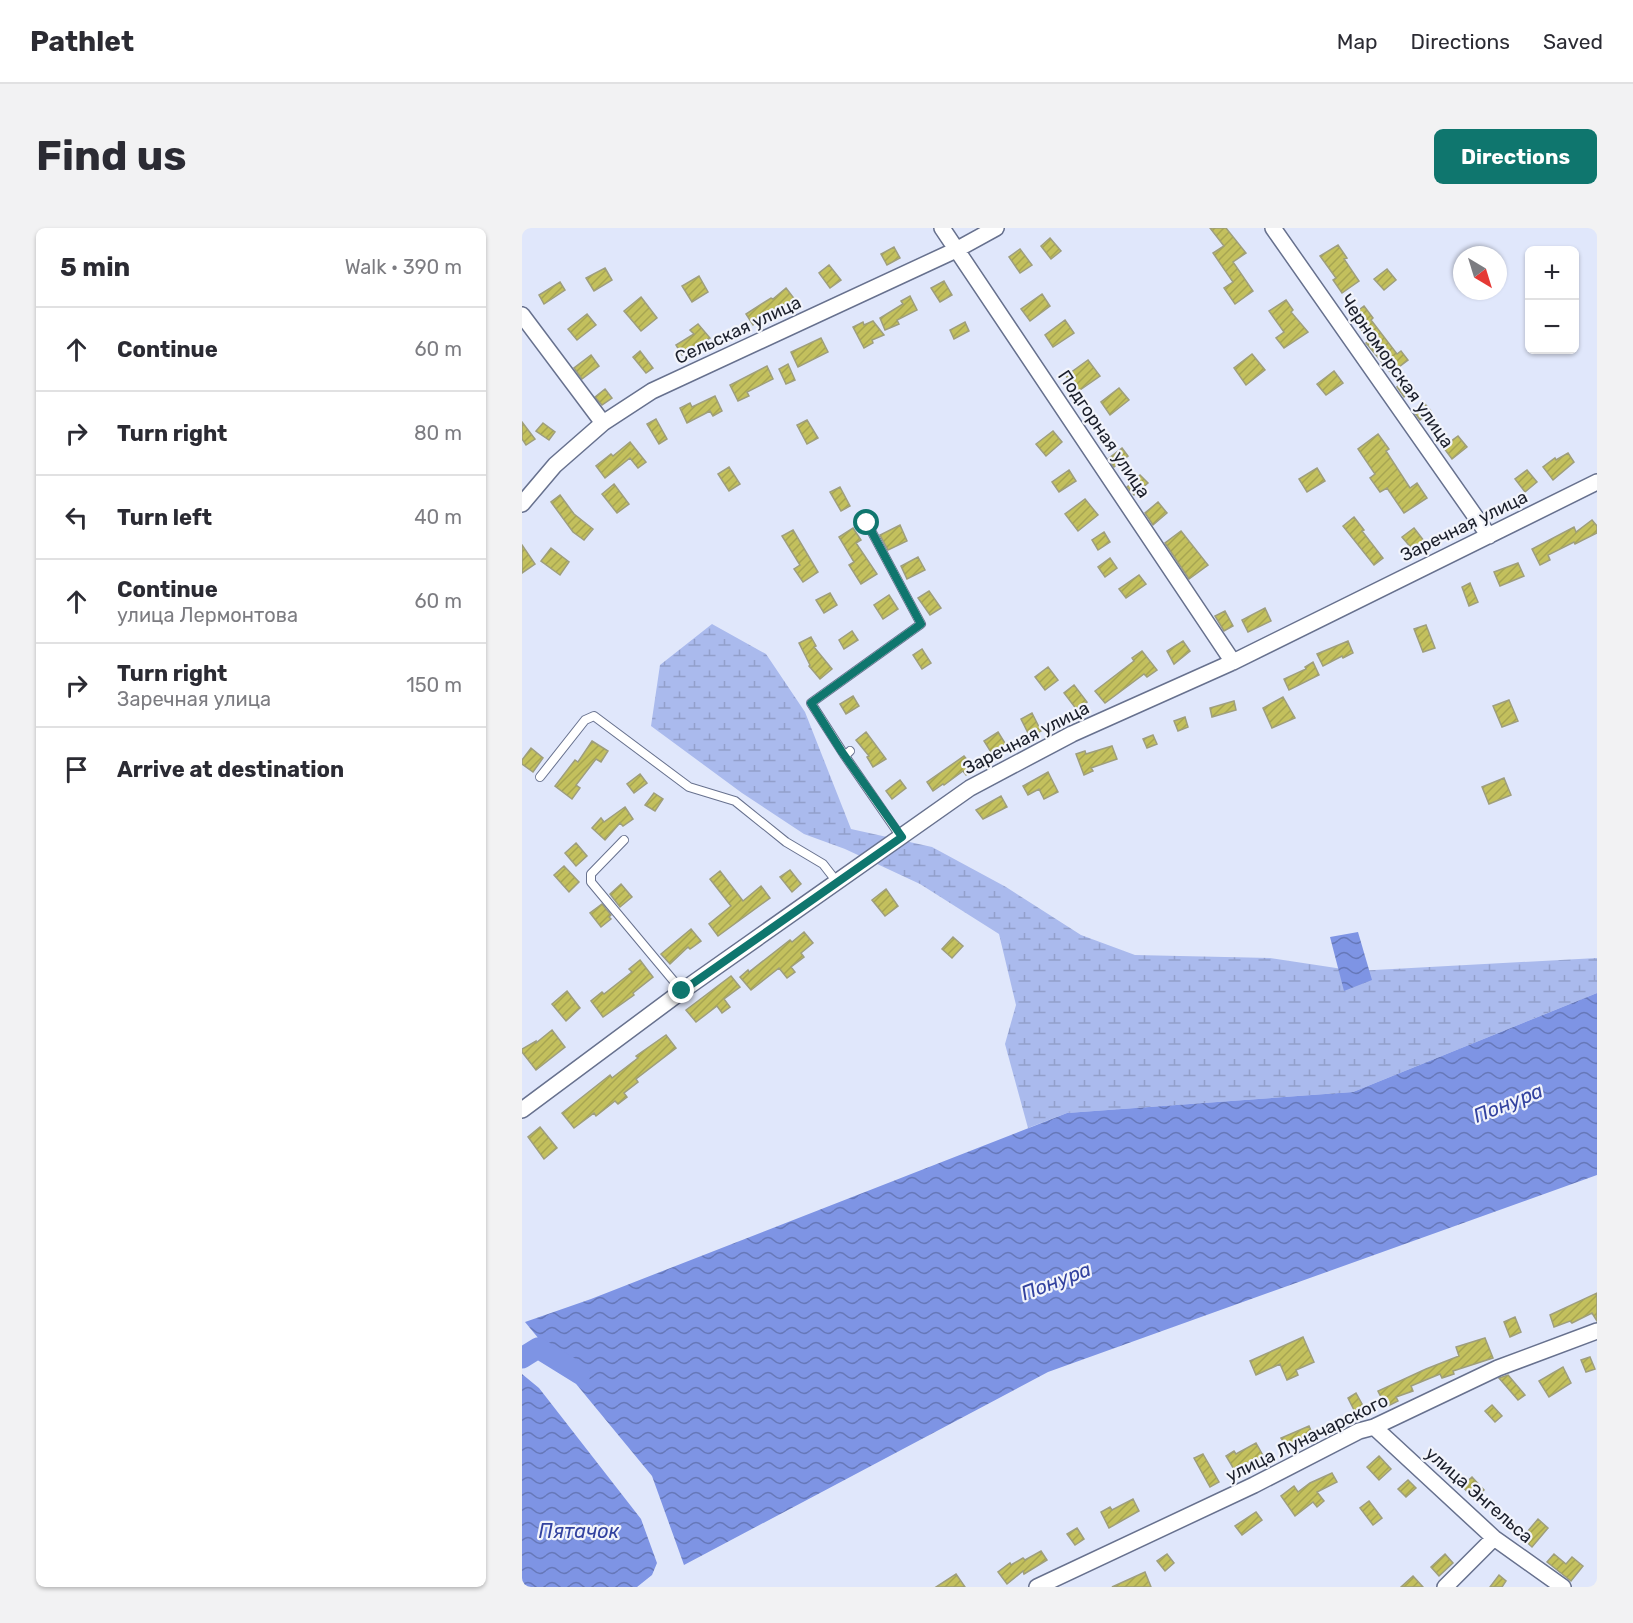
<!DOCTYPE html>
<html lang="en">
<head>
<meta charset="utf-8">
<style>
  body { margin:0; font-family:Rubik,sans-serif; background:#f2f2f3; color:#2b2b33 }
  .controls { position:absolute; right:18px; top:18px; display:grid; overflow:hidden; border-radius:9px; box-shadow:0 2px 4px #0004 }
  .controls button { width:54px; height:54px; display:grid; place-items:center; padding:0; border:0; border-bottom:2px solid #e1e1e2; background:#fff; color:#2b2b33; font:30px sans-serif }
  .compass { position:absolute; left:931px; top:18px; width:54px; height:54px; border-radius:50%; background:#fff; box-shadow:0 2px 4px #0004; rotate:142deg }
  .stop { position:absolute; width:18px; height:18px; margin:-14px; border:4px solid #0f766e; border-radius:50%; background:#fff }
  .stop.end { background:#0f766e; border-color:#fff; box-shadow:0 2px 6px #0008 }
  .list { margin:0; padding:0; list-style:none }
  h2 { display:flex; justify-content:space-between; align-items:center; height:78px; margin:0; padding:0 24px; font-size:26px }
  h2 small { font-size:20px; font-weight:400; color:#7c7c81 }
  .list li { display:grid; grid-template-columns:39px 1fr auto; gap:18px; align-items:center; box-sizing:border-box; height:84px; padding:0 24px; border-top:2px solid #e1e1e2 }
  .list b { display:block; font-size:22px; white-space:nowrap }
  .list p { margin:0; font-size:20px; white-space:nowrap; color:#7c7c81 }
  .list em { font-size:20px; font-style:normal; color:#7c7c81 }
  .icon { flex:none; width:33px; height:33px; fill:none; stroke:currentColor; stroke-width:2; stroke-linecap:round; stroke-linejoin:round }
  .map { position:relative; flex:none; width:1075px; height:1359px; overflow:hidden; border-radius:9px }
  header { display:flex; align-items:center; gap:36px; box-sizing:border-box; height:84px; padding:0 30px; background:#fff; border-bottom:2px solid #e1e1e2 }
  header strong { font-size:28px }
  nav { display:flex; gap:33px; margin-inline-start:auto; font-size:21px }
  .intro { display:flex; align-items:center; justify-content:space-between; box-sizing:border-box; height:144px; padding:0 36px }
  h1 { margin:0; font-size:42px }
  .button { padding:15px 27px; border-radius:9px; background:#0f766e; color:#fff; font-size:21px; font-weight:700 }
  main { display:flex; gap:36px; padding:0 36px }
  aside { flex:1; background:#fff; border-radius:9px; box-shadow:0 2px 4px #0004 }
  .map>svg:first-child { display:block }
  .wetland { fill:url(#wetland-marsh) }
  .water { fill:url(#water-waves) }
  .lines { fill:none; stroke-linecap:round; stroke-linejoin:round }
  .river { stroke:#7e94e4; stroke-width:21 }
  .building { fill:url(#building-hatch); stroke:#9e9e7c; stroke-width:1.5 }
  .lane-casing { stroke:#67718e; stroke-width:10 }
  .street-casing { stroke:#67718e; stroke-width:18 }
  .lane { stroke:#fff; stroke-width:8 }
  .street { stroke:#fff; stroke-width:15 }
  .route { stroke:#0f766e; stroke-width:8 }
  .labels { text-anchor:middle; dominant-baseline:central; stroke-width:4.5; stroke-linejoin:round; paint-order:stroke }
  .street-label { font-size:18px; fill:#1b1f2b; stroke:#f2f4fb }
  .water-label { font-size:20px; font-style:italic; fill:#32429f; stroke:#f2f4fb }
</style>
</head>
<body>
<header>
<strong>Pathlet</strong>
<nav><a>Map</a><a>Directions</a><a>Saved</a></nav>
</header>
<div class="intro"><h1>Find us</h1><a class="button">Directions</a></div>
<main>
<aside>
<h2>5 min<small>Walk · 390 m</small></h2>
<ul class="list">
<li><svg class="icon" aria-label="ahead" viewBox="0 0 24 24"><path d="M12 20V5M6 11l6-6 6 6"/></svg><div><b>Continue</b></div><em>60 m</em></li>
<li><svg class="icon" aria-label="right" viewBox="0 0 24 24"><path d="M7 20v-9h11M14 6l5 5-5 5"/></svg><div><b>Turn right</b></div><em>80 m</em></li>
<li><svg class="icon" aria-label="left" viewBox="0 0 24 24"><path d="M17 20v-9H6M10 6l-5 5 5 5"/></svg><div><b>Turn left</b></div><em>40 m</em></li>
<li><svg class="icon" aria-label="ahead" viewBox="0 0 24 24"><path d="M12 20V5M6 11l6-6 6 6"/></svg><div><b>Continue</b><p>улица Лермонтова</p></div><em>60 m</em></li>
<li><svg class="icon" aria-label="right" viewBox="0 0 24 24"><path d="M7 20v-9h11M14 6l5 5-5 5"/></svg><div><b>Turn right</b><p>Заречная улица</p></div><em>150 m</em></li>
<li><svg class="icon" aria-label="arrive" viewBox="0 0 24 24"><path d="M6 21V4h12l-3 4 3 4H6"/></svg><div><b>Arrive at destination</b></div></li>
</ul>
</aside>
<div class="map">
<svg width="1075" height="1359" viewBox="0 0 1075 1359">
  <defs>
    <pattern id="wetland-marsh" width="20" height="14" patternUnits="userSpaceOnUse" patternTransform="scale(1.5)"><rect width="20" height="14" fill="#aabaed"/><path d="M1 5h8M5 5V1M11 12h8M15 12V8" fill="none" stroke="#929fcb"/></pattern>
    <pattern id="water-waves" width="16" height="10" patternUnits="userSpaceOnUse" patternTransform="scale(1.5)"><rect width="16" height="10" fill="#7e94e4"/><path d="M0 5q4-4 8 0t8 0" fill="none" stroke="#6678b9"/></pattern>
    <pattern id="building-hatch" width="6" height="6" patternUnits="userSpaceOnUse" patternTransform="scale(1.5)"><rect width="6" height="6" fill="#c3c05d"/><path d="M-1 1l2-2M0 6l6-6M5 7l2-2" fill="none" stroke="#a7a551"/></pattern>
  </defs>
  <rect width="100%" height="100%" fill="#e0e7fb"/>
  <path class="wetland" d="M190 396 244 426 283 484 329 601 410 619 484 659 559 707 613 727 748 730 834 743 1075 730V765L831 864 545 885 506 900 483 816 494 777 477 706 398 656 323 621 282 606 220 565 129 498 138 437Z"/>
  <path class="water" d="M836 704 850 752 822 763 808 709Z
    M1075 765V947L526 1144 162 1337 130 1248 3 1094 69 1071 545 885 831 864Z
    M0 1146 17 1160 119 1291 135 1335 130 1347 115 1359H0Z"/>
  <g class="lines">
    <path class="river" d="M0 1130 16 1120 58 1146"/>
  </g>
  <path class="building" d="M688 0H704L724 25 711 34 731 63 713 76 702 60 711 54 691 25 702 18Z
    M528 10 539 23 529 31 519 18Z
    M816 17 825 30 822 31 837 53 820 65 811 52 814 50 798 28Z
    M372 19 378 30 365 37 359 26Z
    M498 21 510 37 498 45 487 29Z
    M307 37 319 52 308 60 297 45Z
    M83 40 90 52 72 63 64 50Z
    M865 41 874 52 862 62 852 51Z
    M177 48 186 64 170 74 160 58Z
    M422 53 430 67 418 74 409 60Z
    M38 54 43 62 22 76 17 67Z
    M264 60 274 73 266 79 263 76 231 97 224 86 249 70 251 71Z
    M520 66 528 78 508 93 499 81Z
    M388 68 395 82 375 92 377 96 363 102 358 90 381 76 379 73Z
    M119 69 135 90 119 103 102 83Z
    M764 72 771 82 769 84 786 104 762 120 754 110 762 104 747 83Z
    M842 78 851 90 849 92 875 126 879 123 886 132 869 145 844 115 847 112 829 88Z
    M65 86 74 97 55 112 46 101Z
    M543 92 552 105 531 119 523 107Z
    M351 93 362 107 350 112 351 115 342 120 331 99 341 94 342 97Z
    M443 94 447 103 432 111 428 102Z
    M176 96 188 110 160 127 154 117 172 106 168 102Z
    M299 110 306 124 276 139 269 124Z
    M118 123 131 140 124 145 111 129Z
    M730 126 743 142 724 157 712 140Z
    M69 127 77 138 60 151 52 140Z
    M566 132 578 148 555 164 544 148Z
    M266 136 273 152 264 156 257 141Z
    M245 138 251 151 225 164 227 168 216 173 208 157Z
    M812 143 821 155 804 167 795 156Z
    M885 151 892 161 882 169 875 159Z
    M597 160 607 172 588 187 579 174Z
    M83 161 90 170 80 177 73 169Z
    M193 168 200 183 191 188 188 183 165 195 158 180 168 175 170 179Z
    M903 176 909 183 898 192 892 184Z
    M134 191 145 211 137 216 125 196Z
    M285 192 296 210 285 216 275 197Z
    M0 194 13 211 4 217 0 211Z
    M21 195 33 204 27 212 14 203Z
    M531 203 540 214 524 228 514 216Z
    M856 206 867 221 864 223 888 260 895 255 905 270 882 285 865 260 858 264 848 250 853 246 836 221Z
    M936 208 945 219 930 231 921 219Z
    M108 214 124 234 116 240 108 230 83 250 74 238 89 226 91 228Z
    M600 220 606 228 592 239 586 231Z
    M1046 225 1052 234 1031 252 1021 239 1033 230 1034 232Z
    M207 239 218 256 207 263 196 246Z
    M795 240 803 253 785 264 777 251Z
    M547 242 554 253 537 264 530 254Z
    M1005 242 1015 254 1003 264 993 251Z
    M618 247 626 255 612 267 605 259Z
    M92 256 107 276 95 285 80 266Z
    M318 259 328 278 319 283 308 264Z
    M38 267 52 286 71 301 62 312 51 304 29 274Z
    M563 271 576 287 556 303 543 286Z
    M636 274 645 285 631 297 623 285Z
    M832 289 842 302 840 303 861 330 852 337 821 298Z
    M1070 292 1075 298V305L1053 316 1052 314 1026 327 1028 332 1018 337 1010 321 1052 299 1054 304Z
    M378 297 385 313 366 322 358 307Z
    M331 300 339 312 334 315 355 346 339 356 327 337 332 334 317 309Z
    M892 300 902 313 891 322 880 309Z
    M271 302 296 344 281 354 272 341 278 337 260 308Z
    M659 303 686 337 667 351 643 315Z
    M582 304 588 314 576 322 570 312Z
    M0 317 13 336 0 345Z
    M29 320 47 334 38 347 19 333Z
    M396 329 403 342 385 351 379 338Z
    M588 330 595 340 583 349 576 339Z
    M996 335 1002 348 978 358 972 344Z
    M617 347 624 356 604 370 597 361Z
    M948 355 956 374 947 378 940 359Z
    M407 363 419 380 408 387 396 370Z
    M308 365 315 377 302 385 294 372Z
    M367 367 376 381 361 391 352 377Z
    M743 380 749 393 726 404 720 392Z
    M703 383 711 398 702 403 693 388Z
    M904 397 913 420 901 424 892 401Z
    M330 403 336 412 322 421 317 412Z
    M289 409 294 418 292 419 310 441 298 451 287 438 288 437 277 415Z
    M661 413 668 423 652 436 645 423Z
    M826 413 831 425 821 430 820 428 801 438 795 426Z
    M400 421 409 435 400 441 391 427Z
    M620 423 635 442 625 449 622 446 583 475 573 463 612 433 610 430Z
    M791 434 797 447 767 462 762 451 784 441 783 439Z
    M526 439 536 452 523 462 513 449Z
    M552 457 565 474 555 482 542 465Z
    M331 468 337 478 324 486 318 476Z
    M761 469 773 490 750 500 741 480Z
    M987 472 996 493 980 499 971 478Z
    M712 473 714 482 690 489 688 480Z
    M510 485 519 503 508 509 499 491Z
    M663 489 666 499 656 503 652 493Z
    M344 504 364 531 351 539 345 529 347 528 334 512Z
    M476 504 486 520 472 529 462 513Z
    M631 507 635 516 625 520 621 511Z
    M70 513 86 523 79 534 74 531 54 557 58 560 50 571 33 558 53 532 56 534Z
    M590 518 595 531 569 540 571 543 562 547 554 526 563 523 564 526Z
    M9 520 21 530 11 544 0 536V532Z
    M442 528 452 540 444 547 441 543 422 557 421 556 411 563 405 554Z
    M526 544 536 564 522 571 517 561 506 567 501 558Z
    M118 546 125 555 112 565 105 556Z
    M982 550 989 567 967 576 960 559Z
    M378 552 384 560 370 571 364 563Z
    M132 565 141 571 133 583 123 577Z
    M479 568 485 579 461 591 454 582Z
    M103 579 111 591 101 598 98 595 83 612 70 600 79 590 82 594Z
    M54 615 65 628 54 638 43 625Z
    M42 638 57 654 47 664 32 647Z
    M268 642 279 656 270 664 258 649Z
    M198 643 221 673 239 658 248 670 196 708 187 696 209 678 188 651Z
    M99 656 110 669 98 679 88 666Z
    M364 661 376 678 363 688 350 672Z
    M80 676 89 687 87 689 89 691 79 699 68 685Z
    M169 701 179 713 168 721 166 719 148 736 139 726Z
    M282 704 291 715 279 725 282 729 269 739 273 744 265 750 257 740 229 762 218 749 226 742 227 744 268 712 270 714Z
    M431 709 441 718 430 730 420 721Z
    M118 732 131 749 111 765 112 767 81 789 69 773 80 764 82 766 110 744 107 741Z
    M209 748 218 759 202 771 208 779 200 785 195 778 174 794 164 782Z
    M45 763 58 780 44 793 30 776Z
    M30 802 43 819 14 842 0 824V821L14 813V815Z
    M144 807 154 820 114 851 116 854 102 865 105 869 96 876 93 873 74 888 72 885 52 900 40 885 88 847 90 850 116 830 114 828Z
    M18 899 35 920 22 931 6 909Z
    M1075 1065V1093L1070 1085 1050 1095 1048 1093 1032 1099 1028 1087Z
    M993 1089 999 1104 988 1109 982 1094Z
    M781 1109 792 1134 774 1142 776 1147 765 1152 758 1136 734 1147 728 1133Z
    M963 1110 971 1130 931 1143 932 1146 920 1150 918 1146 889 1158 891 1163 874 1169 876 1173 864 1179 856 1163 904 1141 937 1128 934 1119Z
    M1068 1129 1073 1141 1064 1144 1059 1132Z
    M1041 1139 1049 1155 1027 1169 1017 1153Z
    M986 1147 1003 1167 996 1172 977 1150Z
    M834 1165 845 1185 836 1190 826 1170Z
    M970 1177 980 1188 973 1194 963 1183Z
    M787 1198 791 1207 765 1219 759 1210Z
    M734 1215 743 1231 734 1236 732 1231 713 1243 704 1228 712 1223 714 1226Z
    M681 1226 697 1254 688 1259 672 1230Z
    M857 1228 869 1241 857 1252 845 1239Z
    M810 1245 815 1254 795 1264 802 1273 795 1279 791 1274 773 1288 759 1268 772 1258 776 1264 788 1255Z
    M950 1249 962 1262 952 1271 940 1258Z
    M886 1252 894 1260 884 1269 876 1261Z
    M611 1271 617 1283 587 1300 579 1284 588 1279 590 1282Z
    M847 1273 860 1290 851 1297 838 1280Z
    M734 1284 740 1292 720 1307 713 1298Z
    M1016 1291 1026 1300 1010 1319 1000 1310Z
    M555 1300 562 1311 553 1317 545 1306Z
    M519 1323 525 1332 502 1346 501 1343 485 1356 476 1344 488 1335 489 1337 501 1330 503 1332Z
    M645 1326 652 1335 643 1343 635 1333Z
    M923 1326 931 1335 917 1348 909 1339Z
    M1032 1326 1044 1336 1050 1329 1061 1338 1049 1353 1025 1334Z
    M623 1344 629 1359H590Z
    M434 1346 443 1359H414Z
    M977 1347 984 1353 980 1359H968Z
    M891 1348 901 1359H879Z"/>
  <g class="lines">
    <g class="lane-casing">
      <path id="lane" d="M328 523 323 528 379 609
        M323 528 289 475 399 396 345 295
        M18 549 63 492 72 488 167 559 213 573 264 614 301 636 315 654
        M102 612 69 646V654L160 763"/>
    </g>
    <g class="street-casing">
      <path id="street" d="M420 0 711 434
        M751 0 967 308
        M0 87 81 195
        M0 276 33 237 81 195 130 163 434 22 474 0
        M0 882 160 763 448 560 550 506 711 434 1075 254
        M852 1199 972 1310 1041 1359
        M515 1359 732 1257 837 1203 852 1199 976 1140 1075 1103
        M923 1359 972 1310"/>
    </g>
    <use href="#lane" class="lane"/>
    <use href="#street" class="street"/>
  </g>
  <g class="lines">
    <path class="route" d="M160 763 380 609 320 524 289 475 399 396 345 295"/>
  </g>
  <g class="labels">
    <g class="street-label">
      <text transform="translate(216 102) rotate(-25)">Сельская улица</text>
      <text transform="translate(875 143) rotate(55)">Черноморская улица</text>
      <text transform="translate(582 206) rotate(56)">Подгорная улица</text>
      <text transform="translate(942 298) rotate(-26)">Заречная улица</text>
      <text transform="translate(504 510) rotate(-27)">Заречная улица</text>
      <text transform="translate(785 1210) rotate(-26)">улица Луначарского</text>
      <text transform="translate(957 1267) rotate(41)">улица Энгельса</text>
    </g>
    <g class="water-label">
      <text transform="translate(986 875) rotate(-22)">Понура</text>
      <text transform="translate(534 1053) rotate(-21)">Понура</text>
      <text x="57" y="1303">Пятачок</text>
    </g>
  </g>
</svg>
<div class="controls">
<button>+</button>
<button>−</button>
</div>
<svg class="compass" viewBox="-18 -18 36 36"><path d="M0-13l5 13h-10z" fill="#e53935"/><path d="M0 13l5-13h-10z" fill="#7c7c81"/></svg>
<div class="stop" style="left:345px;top:295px"></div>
<div class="stop end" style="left:160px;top:763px"></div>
</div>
</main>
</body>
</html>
